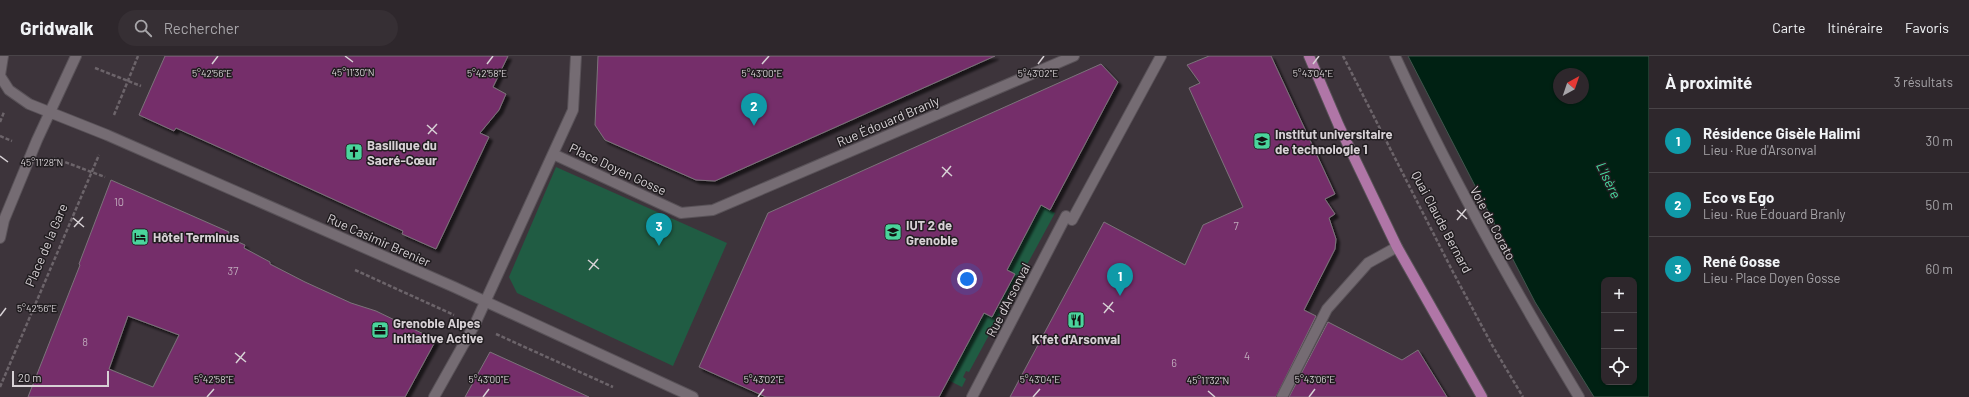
<!DOCTYPE html>
<html lang="fr">
<head>
<meta charset="utf-8">
<style>
  body { margin:0; font-family:Barlow,sans-serif; background:#362f34; color:#f1f3f6 }
  .controls { position:absolute; right:12px; bottom:12px; display:grid; overflow:hidden; border-radius:8px; box-shadow:0 1px 3px #0004 }
  .controls button { width:36px; height:36px; display:grid; place-items:center; padding:0; border:0; border-bottom:1px solid #494448; background:#2e272c; color:#f1f3f6; font:20px sans-serif }
  .compass { position:absolute; left:1553px; top:12px; width:36px; height:36px; border-radius:50%; background:#2e272c; box-shadow:0 1px 3px #0004; rotate:40deg }
  .scale { position:absolute; left:12px; bottom:10px; width:97px; box-sizing:border-box; padding-left:4px; border:2px solid #d7d1d5; border-top:0; font-size:11px; line-height:14px; white-space:nowrap; color:#d7d1d5; -webkit-text-stroke:3px #211d20; paint-order:stroke }
  .you { position:absolute; left:967px; top:223px; width:14px; height:14px; margin:-10px; border:3px solid #fff; border-radius:50%; background:#1a73e8; box-shadow:0 0 0 6px #1a73e833 }
  .badge { display:grid; place-items:center; width:26px; height:26px; border-radius:50%; background:#db2777; color:#fff; font-size:13px; font-weight:700 }
  .pin { position:absolute; translate:-50% -33px; filter:drop-shadow(0 1px 2px #0008) }
  .pin::after { content:''; position:absolute; top:21px; width:14px; height:12px; background:inherit; clip-path:polygon(0 0,100% 0,50% 100%) }
  .list { margin:0; padding:0; list-style:none }
  h2 { display:flex; justify-content:space-between; align-items:center; height:52px; margin:0; padding:0 16px; font-size:17px }
  h2 small { font-size:13px; font-weight:400; color:#a7a5a9 }
  .list li { display:grid; grid-template-columns:26px 1fr auto; gap:12px; align-items:center; box-sizing:border-box; height:64px; padding:0 16px; border-top:1px solid #494448 }
  .list b { display:block; font-size:15px; white-space:nowrap }
  .list p { margin:0; font-size:13px; white-space:nowrap; color:#a7a5a9 }
  .list em { font-size:13px; font-style:normal; color:#a7a5a9 }
  .icon { flex:none; width:22px; height:22px; fill:none; stroke:currentColor; stroke-width:2; stroke-linecap:round; stroke-linejoin:round }
  .map { position:relative; flex:none; width:1649px; height:341px; overflow:hidden }
  header { display:flex; align-items:center; gap:24px; box-sizing:border-box; height:56px; padding:0 20px; background:#2e272c; border-bottom:1px solid #494448 }
  header strong { font-size:19px }
  nav { display:flex; gap:22px; margin-inline-start:auto; font-size:14px }
  .search { width:280px; height:36px; background:#362f34; display:flex; align-items:center; gap:10px; box-sizing:border-box; padding:0 14px; border-radius:22px; color:#a7a5a9; font-size:15px }
  main { display:flex }
  aside { flex:1; background:#2e272c }
  .map>svg:first-child { display:block }
  .green { fill:#205c43 }
  .water { fill:#002113; stroke:#40564d; fill-rule:evenodd }
  .building { fill:#742f6b; stroke:#7c737a; fill-rule:evenodd; filter:url(#shadow) }
  .lines { fill:none; stroke-linecap:round; stroke-linejoin:round }
  .minor-casing { stroke:#595258; stroke-width:12 }
  .major-casing { stroke:#595258; stroke-width:12 }
  .path { stroke:#6c646a; stroke-width:2.5; stroke-dasharray:4 2; stroke-linecap:butt }
  .minor { stroke:#756c73; stroke-width:10 }
  .major { stroke:#b076a7; stroke-width:10 }
  .ticks { fill:none; stroke:#d7d1d5; stroke-width:1.5 }
  .labels { text-anchor:middle; dominant-baseline:central; stroke-width:3; stroke-linejoin:round; paint-order:stroke }
  .number-label { font-size:11px; fill:#bea8ba }
  .street-label { font-size:13px; fill:#d7d1d5; stroke:#211d20 }
  .poi-label { font-size:13px; font-weight:bold; fill:#d7d1d5; stroke:#211d20; text-anchor:start }
  .water-label { font-size:14px; font-style:italic; fill:#48dea2; stroke:#211d20 }
  .ticks-label { font-size:10px; text-anchor:middle; fill:#d7d1d5; stroke:#211d20; stroke-width:3; stroke-linejoin:round; paint-order:stroke }
</style>
</head>
<body>
<header>
<strong>Gridwalk</strong>
<div class="search"><svg class="icon" aria-label="search" viewBox="0 0 24 24"><circle cx="10" cy="10" r="6"/><path d="M15 15l6 6"/></svg>Rechercher</div>
<nav><a>Carte</a><a>Itinéraire</a><a>Favoris</a></nav>
</header>
<main>
<div class="map">
<svg width="1649" height="341" viewBox="0 0 1649 341">
  <defs>
    <filter id="shadow"><feDropShadow dx="3.5" dy="3.5" stdDeviation="1" flood-color="#0009"/></filter>
  </defs>
  <rect width="100%" height="100%" fill="#3d343b"/>
  <path class="green" d="M556 111 727 187 673 310 517 237 509 221Z
    M1041 149 1055 157 969 316 966 315 963 321 966 323 962 331 948 324 984 257 992 261 1015 219 1007 214Z"/>
  <path class="water" d="M1408 0H1649V341H1594L1535 246ZM1559 18H1583V42H1559ZM1604 224H1634V326H1604Z"/>
  <path class="building" d="M165 0H508L493 31 506 38 499 54 480 77 489 81 436 193 402 178 403 175 225 94 176 72 174 75 139 59Z
    M598 0H995L715 125 696 124 605 84 595 69Z
    M1209 0H1271L1335 138 1325 143 1335 158 1329 162 1336 183 1335 193 1304 254 1316 260 1276 341H1010L1104 166 1185 209 1203 169 1243 151 1189 32 1200 27 1187 9Z
    M1101 8 1118 26 1050 154 1041 149 1007 214 1015 218 992 261 984 257 939 341H766L699 311 768 157Z
    M111 124 229 176 227 181 245 189 244 192 270 206V208L305 226 351 247 376 255 436 284 405 341H28L80 209 79 208ZM128 260 179 279 153 331 109 313Z
    M1328 266 1402 304 1418 294 1447 341H1289Z
    M490 296 589 341H465Z"/>
  <g class="lines">
    <g class="minor-casing">
      <path id="minor" d="M1395 0C1449 118 1512 230 1579 341
        M0 19 3 0
        M0 20 9 34 29 48 107 79 454 231 693 341
        M553 98 681 157 713 154 1074 0
        M1072 164 1161 0
        M0 182 4 164 37 84 76 0
        M434 341 475 268 573 54 576 0
        M972 341 1066 160
        M1282 341 1327 253 1368 207 1397 191"/>
    </g>
    <g class="major-casing">
      <path id="major" d="M1309 0 1339 70 1397 191 1482 341"/>
    </g>
    <path class="path" d="M1343 0 1453 216 1492 289 1523 341
      M95 12 141 30
      M114 59 138 0
      M0 66 4 56
      M0 80 12 85
      M54 102 105 121
      M355 214 454 259
      M496 278 613 331
      M0 331 99 99"/>
    <use href="#minor" class="minor"/>
    <use href="#major" class="major"/>
  </g>
  <path class="ticks" d="M345 0 353 6M212 8 218 0M487 8 493 0M762 8 769 0M1038 8 1044 0M1313 8 1319 0M427 69 437 78M428 78 437 68M0 100 8 106M942 111 952 120M942 121 951 110M1457 154 1467 163M73 162 84 171M1457 164 1466 153M74 171 83 161M588 204 599 213M589 214 598 203M1103 247 1114 256M1104 257 1113 246M0 260 6 252M235 297 246 306M236 307 245 296M1208 335 1215 341M207 341 214 333M483 341 489 333M758 341 764 333M1033 341 1040 333M1309 341 1315 333"/>
  <defs>
    <g id="university-square" transform="scale(0.9)"><rect x="-9" y="-9" width="18" height="18" rx="4" fill="#4ad49c" stroke="#211d20"/><path d="M0-5L7-2L0 1L-7-2ZM-4 1L0 2.5L4 1V4Q0 6-4 4Z" fill="#111"/></g>
    <g id="church-square" transform="scale(0.9)"><rect x="-9" y="-9" width="18" height="18" rx="4" fill="#4ad49c" stroke="#211d20"/><path d="M-1.2-6h2.4v3.5h3.3v2.4h-3.3V6h-2.4V-.1h-3.3v-2.4h3.3Z" fill="#111"/></g>
    <g id="hotel-square" transform="scale(0.9)"><rect x="-9" y="-9" width="18" height="18" rx="4" fill="#4ad49c" stroke="#211d20"/><path d="M-6-4.5h1.5V1H6V5H4.5V3h-9V5H-6ZM-4 0a1.8 1.8 0 1 1 3.6 0ZM.5 0V-2.5h3Q6-2.5 6 0Z" fill="#111"/></g>
    <g id="restaurant-square" transform="scale(0.9)"><rect x="-9" y="-9" width="18" height="18" rx="4" fill="#4ad49c" stroke="#211d20"/><path d="M-5-6h1v4h1v-4h1v4h1v-4h1v5L-1.5 .5V6h-2V.5L-5-1ZM5-6V6H3V1.5H1.5Q1.5-4 5-6Z" fill="#111"/></g>
    <g id="office-square" transform="scale(0.9)"><rect x="-9" y="-9" width="18" height="18" rx="4" fill="#4ad49c" stroke="#211d20"/><path d="M-6-3h4V-5.5h4V-3h4V5H-6ZM-1-4.5V-3h2v-1.5ZM-6 0V1H6V0Z" fill="#111"/></g>
  </defs>
  <g fill-rule="evenodd">
    <use href="#university-square" x="1262" y="85"/>
    <use href="#church-square" x="354" y="96"/>
    <use href="#university-square" x="893" y="176"/>
    <use href="#hotel-square" x="140" y="181"/>
    <use href="#restaurant-square" x="1076" y="264"/>
    <use href="#office-square" x="380" y="274"/>
  </g>
  <g class="labels">
    <g class="number-label">
      <text x="119" y="145">10</text>
      <text x="1236" y="169">7</text>
      <text x="233" y="214">37</text>
      <text x="85" y="285">8</text>
      <text x="1247" y="299">4</text>
      <text x="1174" y="306">6</text>
    </g>
    <g class="street-label">
      <text transform="translate(888 65) rotate(-23)">Rue Édouard Branly</text>
      <text transform="translate(618 113) rotate(25)">Place Doyen Gosse</text>
      <text transform="translate(1442 166) rotate(62)">Quai Claude Bernard</text>
      <text transform="translate(1493 167) rotate(62)">Voie de Corato</text>
      <text transform="translate(379 184) rotate(24)">Rue Casimir Brenier</text>
      <text transform="translate(46 189) rotate(-67)">Place de la Gare</text>
      <text transform="translate(1008 244) rotate(-63)">Rue d'Arsonval</text>
    </g>
    <g class="poi-label">
      <text x="1275" y="78">Institut universitaire<tspan x="1275" dy="15">de technologie 1</tspan></text>
      <text x="367" y="89">Basilique du<tspan x="367" dy="15">Sacré-Cœur</tspan></text>
      <text x="906" y="169">IUT 2 de<tspan x="906" dy="15">Grenoble</tspan></text>
      <text x="153" y="181">Hôtel Terminus</text>
      <text x="393" y="267">Grenoble Alpes<tspan x="393" dy="15">Initiative Active</tspan></text>
      <text x="1076" y="283" text-anchor="middle">K'fet d'Arsonval</text>
    </g>
    <g class="water-label">
      <text transform="translate(1609 124) rotate(64)">L'Isère</text>
    </g>
  </g>
  <g class="ticks-label">
    <text x="353" y="20">45°11'30"N</text>
    <text x="212" y="21">5°42'56"E</text>
    <text x="487" y="21">5°42'58"E</text>
    <text x="762" y="21">5°43'00"E</text>
    <text x="1038" y="21">5°43'02"E</text>
    <text x="1313" y="21">5°43'04"E</text>
    <text x="42" y="110">45°11'28"N</text>
    <text x="37" y="256">5°42'56"E</text>
    <text x="214" y="327">5°42'58"E</text>
    <text x="489" y="327">5°43'00"E</text>
    <text x="764" y="327">5°43'02"E</text>
    <text x="1040" y="327">5°43'04"E</text>
    <text x="1315" y="327">5°43'06"E</text>
    <text x="1208" y="328">45°11'32"N</text>
  </g>
</svg>
<div class="controls">
<button>+</button>
<button>−</button>
<button><svg class="icon" aria-label="locate" viewBox="0 0 24 24"><circle cx="12" cy="12" r="6"/><path d="M12 2v4M12 18v4M2 12h4M18 12h4"/></svg></button>
</div>
<svg class="compass" viewBox="-18 -18 36 36"><path d="M0-13l5 13h-10z" fill="#e53935"/><path d="M0 13l5-13h-10z" fill="#a7a5a9"/></svg>
<div class="scale">20 m</div>
<div class="you"></div>
<div class="pin badge" style="left:1120px;top:240px;background:#0f9aa8">1</div>
<div class="pin badge" style="left:754px;top:70px;background:#0f9aa8">2</div>
<div class="pin badge" style="left:659px;top:190px;background:#0f9aa8">3</div>
</div>
<aside>
<h2>À proximité<small>3 résultats</small></h2>
<ul class="list">
<li><span class="badge" style="background:#0f9aa8">1</span><div><b>Résidence Gisèle Halimi</b><p>Lieu · Rue d'Arsonval</p></div><em>30 m</em></li>
<li><span class="badge" style="background:#0f9aa8">2</span><div><b>Eco vs Ego</b><p>Lieu · Rue Édouard Branly</p></div><em>50 m</em></li>
<li><span class="badge" style="background:#0f9aa8">3</span><div><b>René Gosse</b><p>Lieu · Place Doyen Gosse</p></div><em>60 m</em></li>
</ul>
</aside>
</main>
</body>
</html>
